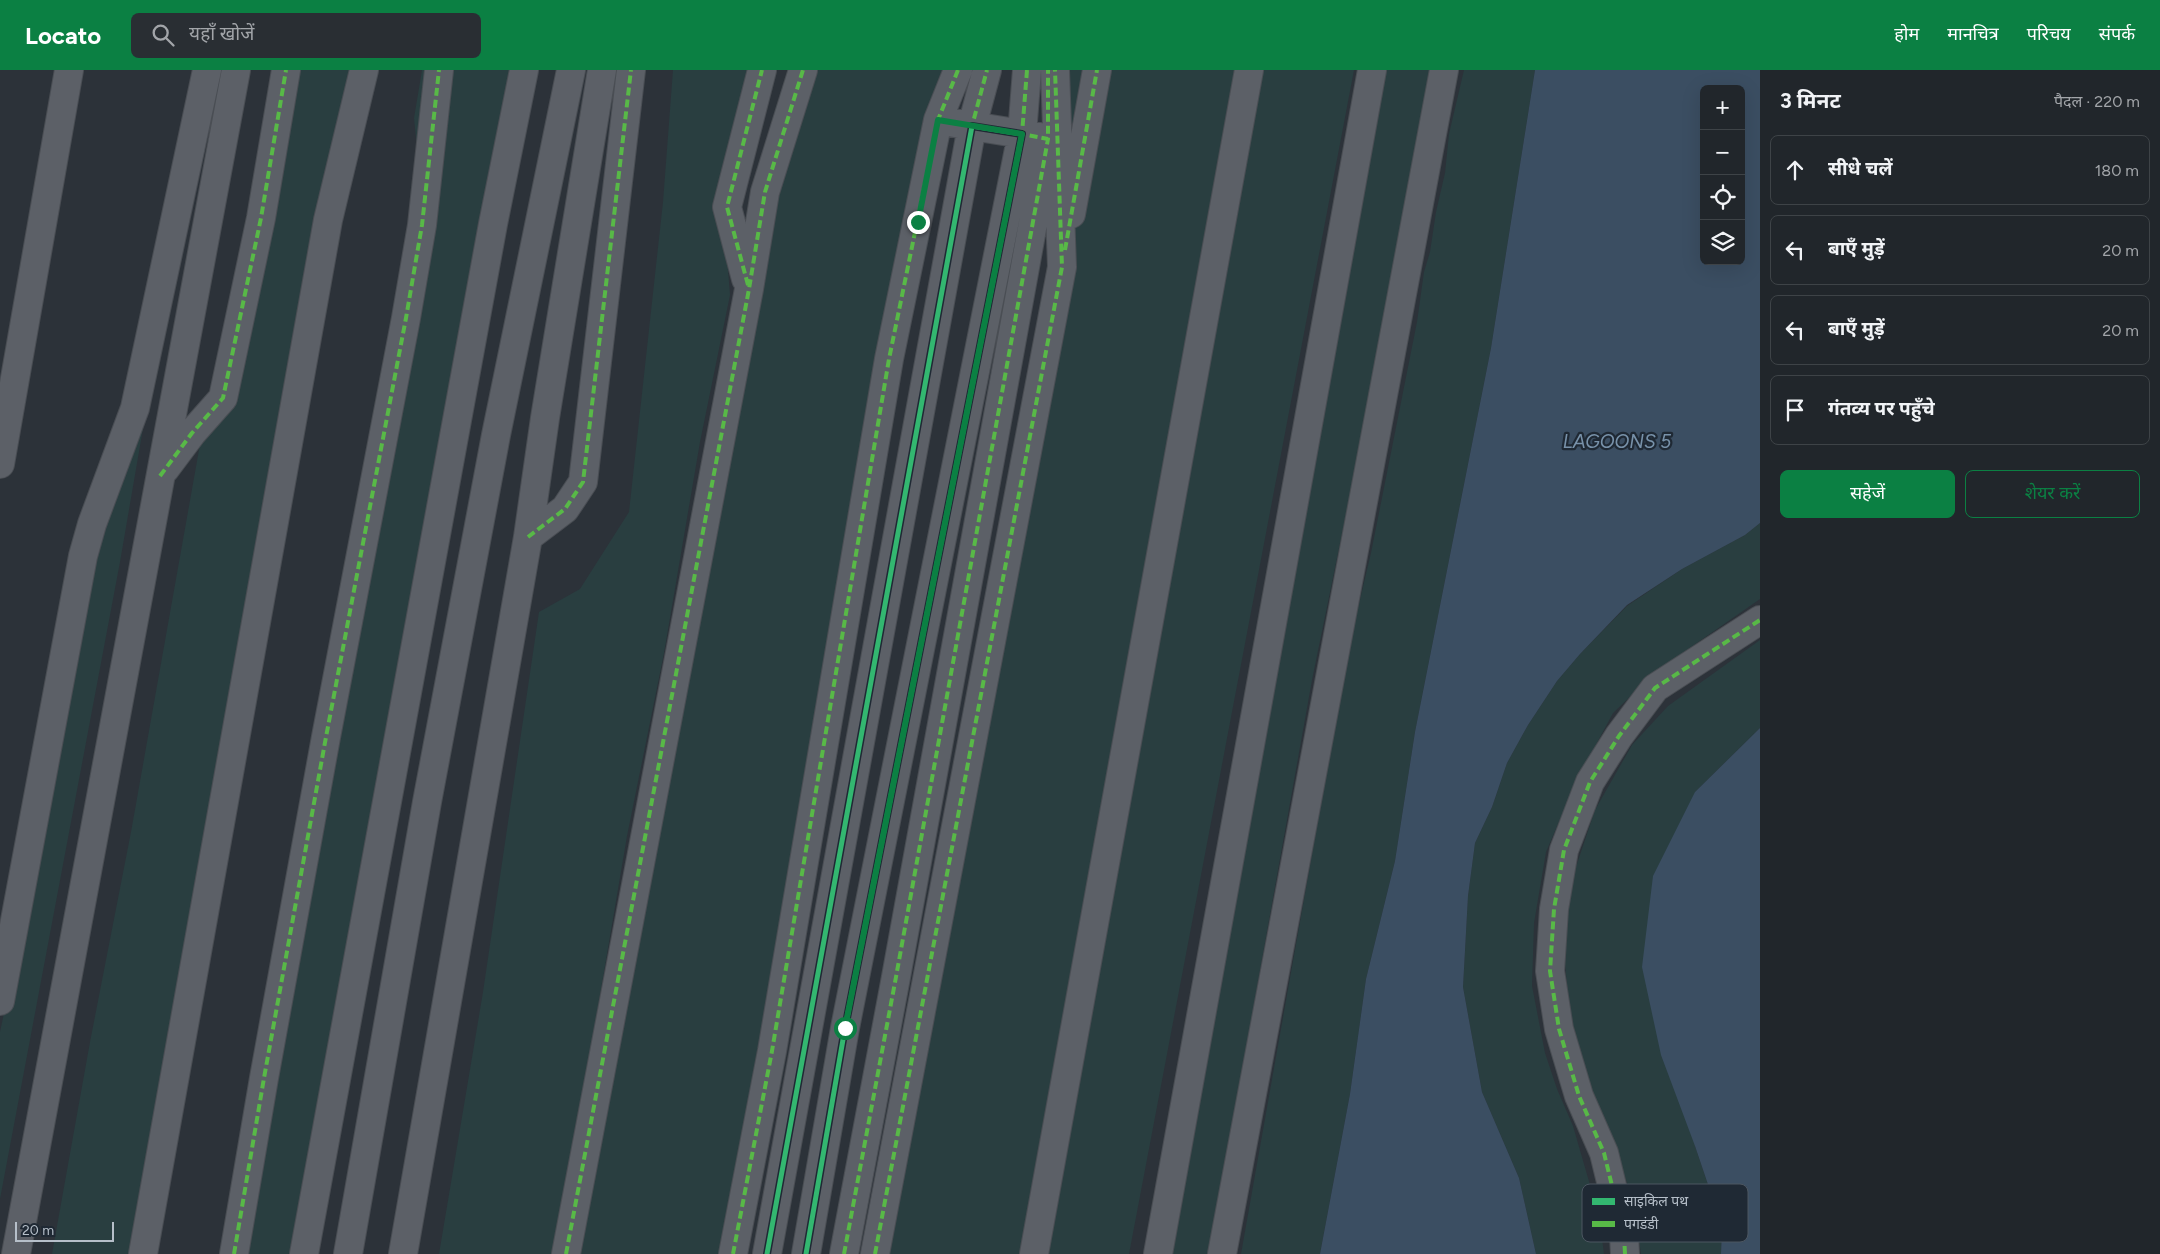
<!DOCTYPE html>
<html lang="hi">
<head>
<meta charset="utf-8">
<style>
  body { margin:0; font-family:Figtree,"Noto Sans Devanagari",sans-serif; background:#292e33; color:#f1f3f6 }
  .controls { position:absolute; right:15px; top:15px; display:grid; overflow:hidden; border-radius:8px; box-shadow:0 5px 20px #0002 }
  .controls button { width:45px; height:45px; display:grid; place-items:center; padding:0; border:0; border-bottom:1px solid #3e4347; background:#21262b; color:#f1f3f6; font:25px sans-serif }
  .scale { position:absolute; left:15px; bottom:12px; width:99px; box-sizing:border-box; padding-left:5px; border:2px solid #b6bfc9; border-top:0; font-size:14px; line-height:18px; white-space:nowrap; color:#b6bfc9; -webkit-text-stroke:4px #1f2934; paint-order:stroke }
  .stop { position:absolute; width:15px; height:15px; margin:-11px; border:4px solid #0b8043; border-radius:50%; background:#fff }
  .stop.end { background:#0b8043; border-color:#fff; box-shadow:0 1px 5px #0008 }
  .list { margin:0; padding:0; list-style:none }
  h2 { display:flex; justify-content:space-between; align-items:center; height:65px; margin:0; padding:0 20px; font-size:21px }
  h2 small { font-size:16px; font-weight:400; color:#a2a5a9 }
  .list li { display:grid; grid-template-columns:32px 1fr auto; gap:15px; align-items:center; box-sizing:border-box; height:70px; margin:0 10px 10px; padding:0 10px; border:1px solid #3e4347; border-radius:8px }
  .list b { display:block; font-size:19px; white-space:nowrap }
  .list em { font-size:16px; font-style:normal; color:#a2a5a9 }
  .actions { display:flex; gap:10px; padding:15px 20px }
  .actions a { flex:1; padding:11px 0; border:1px solid #0b8043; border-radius:8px; text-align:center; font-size:18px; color:#0b8043 }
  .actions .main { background:#0b8043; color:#fff }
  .icon { flex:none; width:28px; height:28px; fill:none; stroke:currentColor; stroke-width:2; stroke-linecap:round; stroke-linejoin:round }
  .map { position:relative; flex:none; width:1760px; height:1184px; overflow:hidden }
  header { display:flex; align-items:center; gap:30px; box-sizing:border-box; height:70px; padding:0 25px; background:#0b8043; color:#fff }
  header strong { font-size:24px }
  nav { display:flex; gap:28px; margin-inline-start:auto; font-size:18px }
  .search { width:350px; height:45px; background:#292e33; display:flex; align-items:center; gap:12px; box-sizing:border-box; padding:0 18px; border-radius:8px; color:#a2a5a9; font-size:19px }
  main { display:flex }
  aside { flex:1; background:#21262b }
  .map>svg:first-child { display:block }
  .green { fill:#293e40 }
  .water { fill:#3b4e62; fill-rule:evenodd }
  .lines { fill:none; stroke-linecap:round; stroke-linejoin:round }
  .minor-casing { stroke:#4a4e54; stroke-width:30 }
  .minor { stroke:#5c6067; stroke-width:28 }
  .quiet { stroke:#58b947; stroke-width:4; stroke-dasharray:8 4; stroke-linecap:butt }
  .cycleway-casing { stroke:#1f2934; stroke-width:8 }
  .cycleway { stroke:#33b770; stroke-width:5 }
  .route { stroke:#0b8043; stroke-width:6 }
  .labels { text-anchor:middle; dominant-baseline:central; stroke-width:4.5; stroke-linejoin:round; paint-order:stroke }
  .water-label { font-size:19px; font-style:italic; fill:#7892aa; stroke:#1f2934 }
  .key { fill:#1f2934; stroke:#4c5661; stroke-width:1 }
  .key-label { font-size:14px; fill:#b6bfc9 }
</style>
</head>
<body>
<header>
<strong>Locato</strong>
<div class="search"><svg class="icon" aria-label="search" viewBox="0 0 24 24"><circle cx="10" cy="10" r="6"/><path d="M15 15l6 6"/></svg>यहाँ खोजें</div>
<nav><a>होम</a><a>मानचित्र</a><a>परिचय</a><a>संपर्क</a></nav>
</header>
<main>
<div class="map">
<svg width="1760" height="1184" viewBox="0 0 1760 1184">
  <rect width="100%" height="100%" fill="#2c3239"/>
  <path class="green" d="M291 0H354L136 1184H52L90 972 131 762 202 363Z
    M422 0H514L301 1184H241L425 158 414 48Z
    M673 0H756L723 136 730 225 700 372 664 583 627 766 587 1002 552 1184H439L483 922 539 542 580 519 629 442 663 132Z
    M810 0H952L729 1184H576L771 124Z
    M1060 0H1092L1066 158Z
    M1104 0H1354L1129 1184H886Z
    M1377 0H1437L1312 610 1256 923 1234 1065 1211 1184H1159Z
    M1464 0H1535L1491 278 1415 662 1395 791 1366 909 1350 1024 1320 1184H1241L1349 576 1371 483 1417 252 1424 202 1430 182 1436 142 1445 103 1449 64Z
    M146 341 120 492 0 1129V962L22 857 88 483Z
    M1760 453V529L1658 600 1613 643 1576 712 1546 782 1534 853 1532 916 1545 983 1557 1019 1573 1056 1599 1146 1604 1184H1536L1519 1108 1482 1022 1463 917 1468 826 1475 773 1492 737 1507 693 1528 655 1557 611 1580 584 1627 536 1682 499 1745 465Z
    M1760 570V658L1695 722V1076L1722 1156 1721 1184H1641L1633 1128 1590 1017 1570 950 1565 893 1569 818 1595 740 1632 675 1668 636Z"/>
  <path class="water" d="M1535 0H1760V453L1745 465 1682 499 1627 535 1580 584 1557 611 1528 655 1507 693 1492 737 1475 773 1468 826 1463 917 1482 1022 1519 1108 1536 1184H1320L1350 1024 1366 909 1395 791 1415 662 1491 278ZM1704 19H1741V191H1704Z
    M1760 658V1184H1721L1722 1156 1695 1076 1661 985 1642 897 1653 806 1695 722Z"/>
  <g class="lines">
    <g class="minor-casing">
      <path id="minor" d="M958 0 938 50 972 56 987 0
        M1027 0 1022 64 1040 67
        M1071 144 1097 0
        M746 209 727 137 762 0
        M0 394 69 0
        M165 399 192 363 223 328 261 148 286 0
        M528 467 565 439 583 412 631 0
        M0 931 83 486 92 454 135 338 207 0
        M16 1184 236 0
        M143 1184 328 150 364 0
        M234 1184 264 1008 326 667 406 248 422 155 439 0
        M304 1184 493 154 524 0
        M348 1184 427 732 496 365 571 0
        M403 1184 528 467 545 348 602 0
        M566 1184 749 219 765 122 803 0
        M733 1184 772 981 889 289 938 50
        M767 1184 972 56 1022 64 845 958 806 1184
        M844 1184 896 907 1047 76
        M875 1184 1062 197 1055 0
        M1034 1184 1249 0
        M1158 1184 1372 0
        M1222 1184 1444 0
        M1625 1184 1624 1165 1604 1083 1579 1026 1559 959 1550 901 1554 839 1564 780 1590 712 1619 666 1655 618 1760 550"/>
    </g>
    <use href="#minor" class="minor"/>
    <path class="quiet" d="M958 0 938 50 972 56 987 0
      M1027 0 1022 64 1048 69V0
      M1065 180 1097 0
      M748 215 727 137 762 0
      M160 406 192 363 223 328 261 148 286 0
      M528 467 565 439 583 412 631 0
      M234 1184 264 1008 326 667 406 248 422 155 439 0
      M566 1184 749 219 765 122 803 0
      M733 1184 772 981 889 289 938 50
      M844 1184 896 907 1048 69
      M875 1184 1062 197 1055 0
      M1625 1184 1624 1165 1604 1083 1579 1026 1559 959 1550 901 1554 839 1564 780 1590 712 1619 666 1655 618 1760 550"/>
    <g class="cycleway-casing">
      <path id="cycleway" d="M767 1184 972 56 1022 64 845 958 806 1184"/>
    </g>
    <use href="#cycleway" class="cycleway"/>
  </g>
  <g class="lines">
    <path class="route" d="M845 958 1022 64 938 50 918 152"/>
  </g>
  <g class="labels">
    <g class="water-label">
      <text x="1617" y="371">LAGOONS 5</text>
    </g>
  </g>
  <rect x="1582" y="1114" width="166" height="58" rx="8" class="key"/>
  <rect x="1592" y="1128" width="23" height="7" fill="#33b770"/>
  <rect x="1592" y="1151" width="23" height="6" fill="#58b947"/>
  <g class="key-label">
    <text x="1624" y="1136">साइकिल पथ</text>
    <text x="1624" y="1159">पगडंडी</text>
  </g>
</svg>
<div class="controls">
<button>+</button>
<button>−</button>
<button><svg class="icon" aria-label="locate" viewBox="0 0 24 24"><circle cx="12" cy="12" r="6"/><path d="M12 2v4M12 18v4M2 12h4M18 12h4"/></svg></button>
<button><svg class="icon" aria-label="layers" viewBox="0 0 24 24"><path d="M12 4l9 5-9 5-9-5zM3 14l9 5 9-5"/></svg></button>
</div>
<div class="scale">20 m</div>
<div class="stop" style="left:845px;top:958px"></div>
<div class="stop end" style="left:918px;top:152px"></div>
</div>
<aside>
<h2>3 मिनट<small>पैदल · 220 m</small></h2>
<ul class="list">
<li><svg class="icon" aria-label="ahead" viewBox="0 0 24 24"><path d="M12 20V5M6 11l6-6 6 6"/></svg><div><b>सीधे चलें</b></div><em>180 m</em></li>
<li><svg class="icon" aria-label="left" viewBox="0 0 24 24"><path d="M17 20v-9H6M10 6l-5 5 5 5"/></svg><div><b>बाएँ मुड़ें</b></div><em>20 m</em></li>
<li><svg class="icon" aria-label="left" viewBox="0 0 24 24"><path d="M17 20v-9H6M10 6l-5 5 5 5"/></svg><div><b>बाएँ मुड़ें</b></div><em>20 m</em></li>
<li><svg class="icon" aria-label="arrive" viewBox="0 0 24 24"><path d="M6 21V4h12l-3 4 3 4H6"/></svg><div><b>गंतव्य पर पहुँचे</b></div></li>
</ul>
<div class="actions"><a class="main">सहेजें</a><a>शेयर करें</a></div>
</aside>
</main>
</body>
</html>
